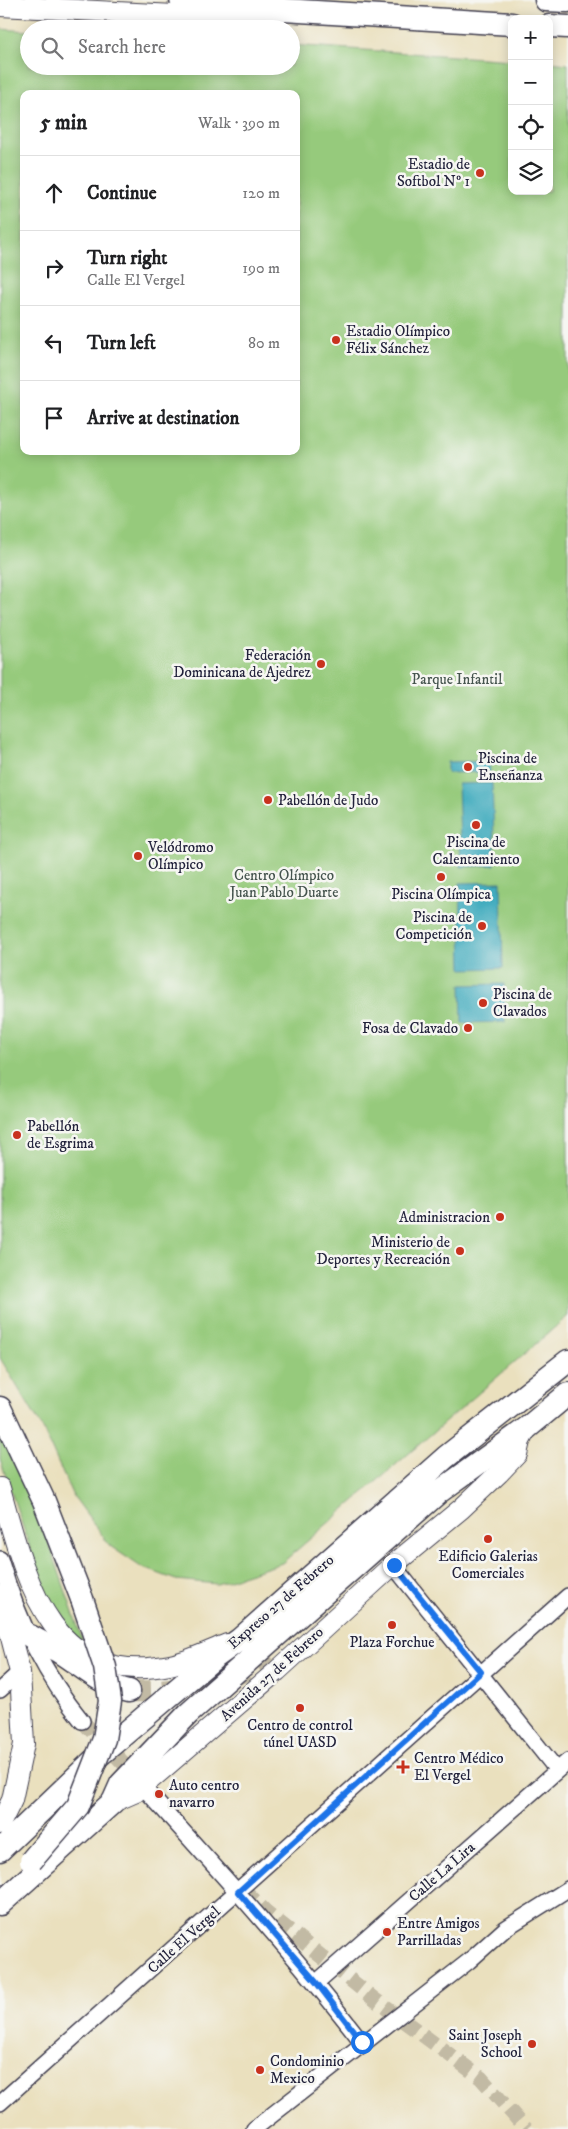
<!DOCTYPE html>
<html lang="en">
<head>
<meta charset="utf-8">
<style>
  body { margin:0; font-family:"IM FELL DW Pica",serif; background:#f6f6f6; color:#202124 }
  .controls { position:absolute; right:15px; top:15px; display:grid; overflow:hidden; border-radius:10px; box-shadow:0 2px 12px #0003 }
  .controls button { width:45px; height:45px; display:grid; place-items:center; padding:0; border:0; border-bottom:1px solid #e0e0e0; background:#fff; color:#202124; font:25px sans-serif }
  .stop { position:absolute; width:15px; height:15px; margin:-11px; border:4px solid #1a73e8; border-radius:50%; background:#fff }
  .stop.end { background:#1a73e8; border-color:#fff; box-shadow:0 1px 5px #0008 }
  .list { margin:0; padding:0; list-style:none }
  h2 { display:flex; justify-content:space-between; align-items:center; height:65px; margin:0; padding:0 20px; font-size:21px }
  h2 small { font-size:16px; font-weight:400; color:#757577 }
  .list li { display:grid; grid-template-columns:32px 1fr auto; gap:15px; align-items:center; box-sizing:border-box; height:75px; padding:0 20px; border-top:1px solid #e0e0e0 }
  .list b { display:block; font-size:19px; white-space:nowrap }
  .list p { margin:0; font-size:16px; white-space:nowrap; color:#757577 }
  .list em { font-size:16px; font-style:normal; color:#757577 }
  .icon { flex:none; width:28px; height:28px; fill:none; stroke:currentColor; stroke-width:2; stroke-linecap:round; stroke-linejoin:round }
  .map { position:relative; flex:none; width:568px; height:2129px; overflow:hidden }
  .search { position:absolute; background:#fff; box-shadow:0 2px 12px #0003; left:20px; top:20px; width:280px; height:55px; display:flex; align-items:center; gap:12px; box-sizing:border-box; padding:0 18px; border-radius:28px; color:#757577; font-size:19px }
  .panel { position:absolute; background:#fff; box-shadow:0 2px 12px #0003; left:20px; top:90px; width:280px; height:365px; border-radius:10px }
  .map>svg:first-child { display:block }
  .green { fill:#96ca7c; stroke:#5c765c; fill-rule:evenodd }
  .water { fill:#3fabbe; stroke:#30667c }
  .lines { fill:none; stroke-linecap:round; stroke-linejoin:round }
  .minor-tunnel { stroke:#c2baa4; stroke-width:15; stroke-dasharray:15 8; stroke-linecap:butt }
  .highway-tunnel { stroke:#c2baa4; stroke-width:22; stroke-dasharray:22 11; stroke-linecap:butt }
  .minor-casing { stroke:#403e4f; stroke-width:18 }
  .major-casing { stroke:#403e4f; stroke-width:22 }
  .highway-casing { stroke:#403e4f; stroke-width:25 }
  .minor { stroke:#fff; stroke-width:15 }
  .major { stroke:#fff; stroke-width:20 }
  .highway { stroke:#fff; stroke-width:22 }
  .highway-bridge-casing { stroke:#403e4f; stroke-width:25; stroke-linecap:butt }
  .highway-bridge { stroke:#fff; stroke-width:22 }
  .route { stroke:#1a73e8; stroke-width:6 }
  .poi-dot { fill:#c8321e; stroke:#f6f6f2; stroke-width:2 }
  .labels { text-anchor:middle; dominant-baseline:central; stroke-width:5; stroke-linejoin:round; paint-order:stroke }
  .poi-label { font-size:15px; fill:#22223b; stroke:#f6f6f2; text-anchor:start }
  .park-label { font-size:15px; fill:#45544e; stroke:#f6f6f2 }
  .street-label { font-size:15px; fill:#22223b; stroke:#f6f6f2 }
</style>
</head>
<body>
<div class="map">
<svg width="568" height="2129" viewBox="0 0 568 2129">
  <rect width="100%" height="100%" fill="#f6f6f2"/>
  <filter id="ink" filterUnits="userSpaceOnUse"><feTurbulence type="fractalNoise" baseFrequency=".02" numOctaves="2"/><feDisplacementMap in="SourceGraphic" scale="10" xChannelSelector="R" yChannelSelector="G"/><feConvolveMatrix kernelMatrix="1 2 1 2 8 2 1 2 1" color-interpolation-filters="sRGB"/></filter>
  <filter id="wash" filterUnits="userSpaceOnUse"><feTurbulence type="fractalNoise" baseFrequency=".0096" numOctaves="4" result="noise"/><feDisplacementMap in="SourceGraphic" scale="20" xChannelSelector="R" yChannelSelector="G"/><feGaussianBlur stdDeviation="1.12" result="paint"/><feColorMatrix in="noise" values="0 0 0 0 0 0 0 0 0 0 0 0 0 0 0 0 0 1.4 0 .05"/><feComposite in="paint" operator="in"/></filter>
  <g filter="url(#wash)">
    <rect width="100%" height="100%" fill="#eae0be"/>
    <path class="green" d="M0 29 29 31V66H291V45L512 60V191H549V62L568 64V1316L282 1563 217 1584 176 1580 141 1567 110 1546 72 1494 43 1429 0 1358ZM24 94H296V451H24Z
      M0 1426 39 1513 83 1642 73 1635 47 1598 0 1459Z"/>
    <path class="water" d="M489 761 490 772 447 773V762Z
      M492 783 495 865 461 867 458 784Z
      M501 882 503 968 462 969 460 883Z
      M504 984 505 1022 462 1023 461 985Z"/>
  </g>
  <g filter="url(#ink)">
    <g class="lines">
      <path class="minor-tunnel" d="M82 1721 139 1779
        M244 1890 265 1911 374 1999 481 2078 526 2129"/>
      <path class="highway-tunnel" d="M129 1691C179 1693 229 1684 271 1656"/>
      <g class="minor-casing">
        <path id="minor" d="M0 1559C17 1617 44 1674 82 1721
          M393 1565 557 1770
          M0 1690 20 1672
          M143 1787C218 1870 294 1953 362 2042
          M317 1982 568 1761
          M0 2103 568 1596
          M254 2129 469 1961 506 1928 568 1889"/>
      </g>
      <g class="major-casing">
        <path id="major" d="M0 6 194 16H224L257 11
          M0 1488C25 1577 49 1689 170 1665 189 1661 209 1651 227 1644
          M0 1595 20 1672 24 1744 12 1800 0 1824
          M113 1802 136 1792 277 1671 393 1565 461 1509 499 1473 517 1454 520 1441 527 1428"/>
      </g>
      <g class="highway-casing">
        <path id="highway" d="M181 0 216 1 267 9 512 24
          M546 0 568 1
          M549 26 568 27
          M0 1408 44 1501 82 1599
          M30 1636C40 1642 51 1647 61 1653 84 1668 102 1685 129 1691
          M0 1850 95 1759 214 1658 239 1640 446 1457 568 1361
          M0 1904 113 1802 121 1784 188 1714 439 1492 527 1428 568 1394"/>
      </g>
      <use href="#minor" class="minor"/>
      <use href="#major" class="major"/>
      <use href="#highway" class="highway"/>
      <g class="highway-bridge-casing">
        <path id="highway-bridge" d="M31 1861 78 1806 104 1739 110 1701 105 1667 82 1599"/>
      </g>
      <use href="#highway-bridge" class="highway-bridge"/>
    </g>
  </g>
  <g class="lines" filter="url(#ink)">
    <path class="route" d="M362 2042 316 1982 238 1892 481 1672 394 1565"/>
  </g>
  <g class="poi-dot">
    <circle cx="480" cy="173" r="5"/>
    <circle cx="336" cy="340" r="5"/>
    <circle cx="321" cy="664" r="5"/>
    <circle cx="468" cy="767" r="5"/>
    <circle cx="268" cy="800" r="5"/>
    <circle cx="476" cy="825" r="5"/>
    <circle cx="138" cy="856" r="5"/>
    <circle cx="441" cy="877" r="5"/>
    <circle cx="482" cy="926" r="5"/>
    <circle cx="483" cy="1003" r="5"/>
    <circle cx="468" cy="1028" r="5"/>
    <circle cx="17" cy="1135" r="5"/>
    <circle cx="500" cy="1217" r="5"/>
    <circle cx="460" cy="1251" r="5"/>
    <circle cx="488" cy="1539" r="5"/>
    <circle cx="392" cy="1625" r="5"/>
    <circle cx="300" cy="1708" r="5"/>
    <path d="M400.5 1759.5h5v5h5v5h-5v5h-5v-5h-5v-5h5z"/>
    <circle cx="159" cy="1794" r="5"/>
    <circle cx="387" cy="1932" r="5"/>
    <circle cx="532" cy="2044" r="5"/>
    <circle cx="260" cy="2070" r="5"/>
  </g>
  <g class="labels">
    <g class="poi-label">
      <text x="470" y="164" text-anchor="end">Estadio de<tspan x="470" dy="17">Softbol Nº 1</tspan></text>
      <text x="346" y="331">Estadio Olímpico<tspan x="346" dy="17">Félix Sánchez</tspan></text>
      <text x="311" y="655" text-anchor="end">Federación<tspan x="311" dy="17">Dominicana de Ajedrez</tspan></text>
      <text x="478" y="758">Piscina de<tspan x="478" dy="17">Enseñanza</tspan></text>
      <text x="278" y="800">Pabellón de Judo</text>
      <text x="476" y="842" text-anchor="middle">Piscina de<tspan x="476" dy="17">Calentamiento</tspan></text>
      <text x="148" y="847">Velódromo<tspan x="148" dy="17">Olímpico</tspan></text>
      <text x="441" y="894" text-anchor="middle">Piscina Olímpica</text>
      <text x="472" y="917" text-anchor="end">Piscina de<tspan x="472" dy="17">Competición</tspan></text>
      <text x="493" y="994">Piscina de<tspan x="493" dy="17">Clavados</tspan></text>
      <text x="458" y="1028" text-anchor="end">Fosa de Clavado</text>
      <text x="27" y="1126">Pabellón<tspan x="27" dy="17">de Esgrima</tspan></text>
      <text x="490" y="1217" text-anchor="end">Administracion</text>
      <text x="450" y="1242" text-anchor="end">Ministerio de<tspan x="450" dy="17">Deportes y Recreación</tspan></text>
      <text x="488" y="1556" text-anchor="middle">Edificio Galerias<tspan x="488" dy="17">Comerciales</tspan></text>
      <text x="392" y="1642" text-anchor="middle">Plaza Forchue</text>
      <text x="300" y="1725" text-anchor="middle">Centro de control<tspan x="300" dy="17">túnel UASD</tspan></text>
      <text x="414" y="1758">Centro Médico<tspan x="414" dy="17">El Vergel</tspan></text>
      <text x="169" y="1785">Auto centro<tspan x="169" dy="17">navarro</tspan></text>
      <text x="397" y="1923">Entre Amigos<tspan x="397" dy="17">Parrilladas</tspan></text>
      <text x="522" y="2035" text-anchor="end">Saint Joseph<tspan x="522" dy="17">School</tspan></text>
      <text x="270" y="2061">Condominio<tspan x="270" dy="17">Mexico</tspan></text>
    </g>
    <g class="park-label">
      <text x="457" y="679">Parque Infantil</text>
      <text x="284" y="875">Centro Olímpico<tspan x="284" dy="17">Juan Pablo Duarte</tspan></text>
    </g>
    <g class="street-label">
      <text transform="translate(281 1602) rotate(-41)">Expreso 27 de Febrero</text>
      <text transform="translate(272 1674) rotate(-42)">Avenida 27 de Febrero</text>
      <text transform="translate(442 1872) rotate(-41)">Calle La Lira</text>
      <text transform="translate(184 1940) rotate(-42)">Calle El Vergel</text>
    </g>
  </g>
</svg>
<div class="controls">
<button>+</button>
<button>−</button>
<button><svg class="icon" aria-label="locate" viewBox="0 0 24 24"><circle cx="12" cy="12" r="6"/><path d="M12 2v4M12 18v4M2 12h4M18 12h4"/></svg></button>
<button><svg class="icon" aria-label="layers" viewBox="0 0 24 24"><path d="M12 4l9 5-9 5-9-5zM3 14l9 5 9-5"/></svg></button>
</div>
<div class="stop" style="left:362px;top:2042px"></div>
<div class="stop end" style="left:394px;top:1565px"></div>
<div class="search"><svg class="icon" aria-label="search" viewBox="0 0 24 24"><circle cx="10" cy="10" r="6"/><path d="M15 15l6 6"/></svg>Search here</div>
<section class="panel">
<h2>5 min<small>Walk · 390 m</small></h2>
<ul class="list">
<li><svg class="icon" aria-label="ahead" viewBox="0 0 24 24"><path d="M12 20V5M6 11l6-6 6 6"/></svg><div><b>Continue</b></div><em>120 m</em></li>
<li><svg class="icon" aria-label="right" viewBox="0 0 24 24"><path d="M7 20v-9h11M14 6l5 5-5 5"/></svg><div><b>Turn right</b><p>Calle El Vergel</p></div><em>190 m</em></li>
<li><svg class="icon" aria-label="left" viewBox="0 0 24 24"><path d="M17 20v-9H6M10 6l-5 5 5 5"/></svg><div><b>Turn left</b></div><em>80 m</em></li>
<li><svg class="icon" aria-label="arrive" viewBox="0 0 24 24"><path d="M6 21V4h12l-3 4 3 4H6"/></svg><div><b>Arrive at destination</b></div></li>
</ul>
</section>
</div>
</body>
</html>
